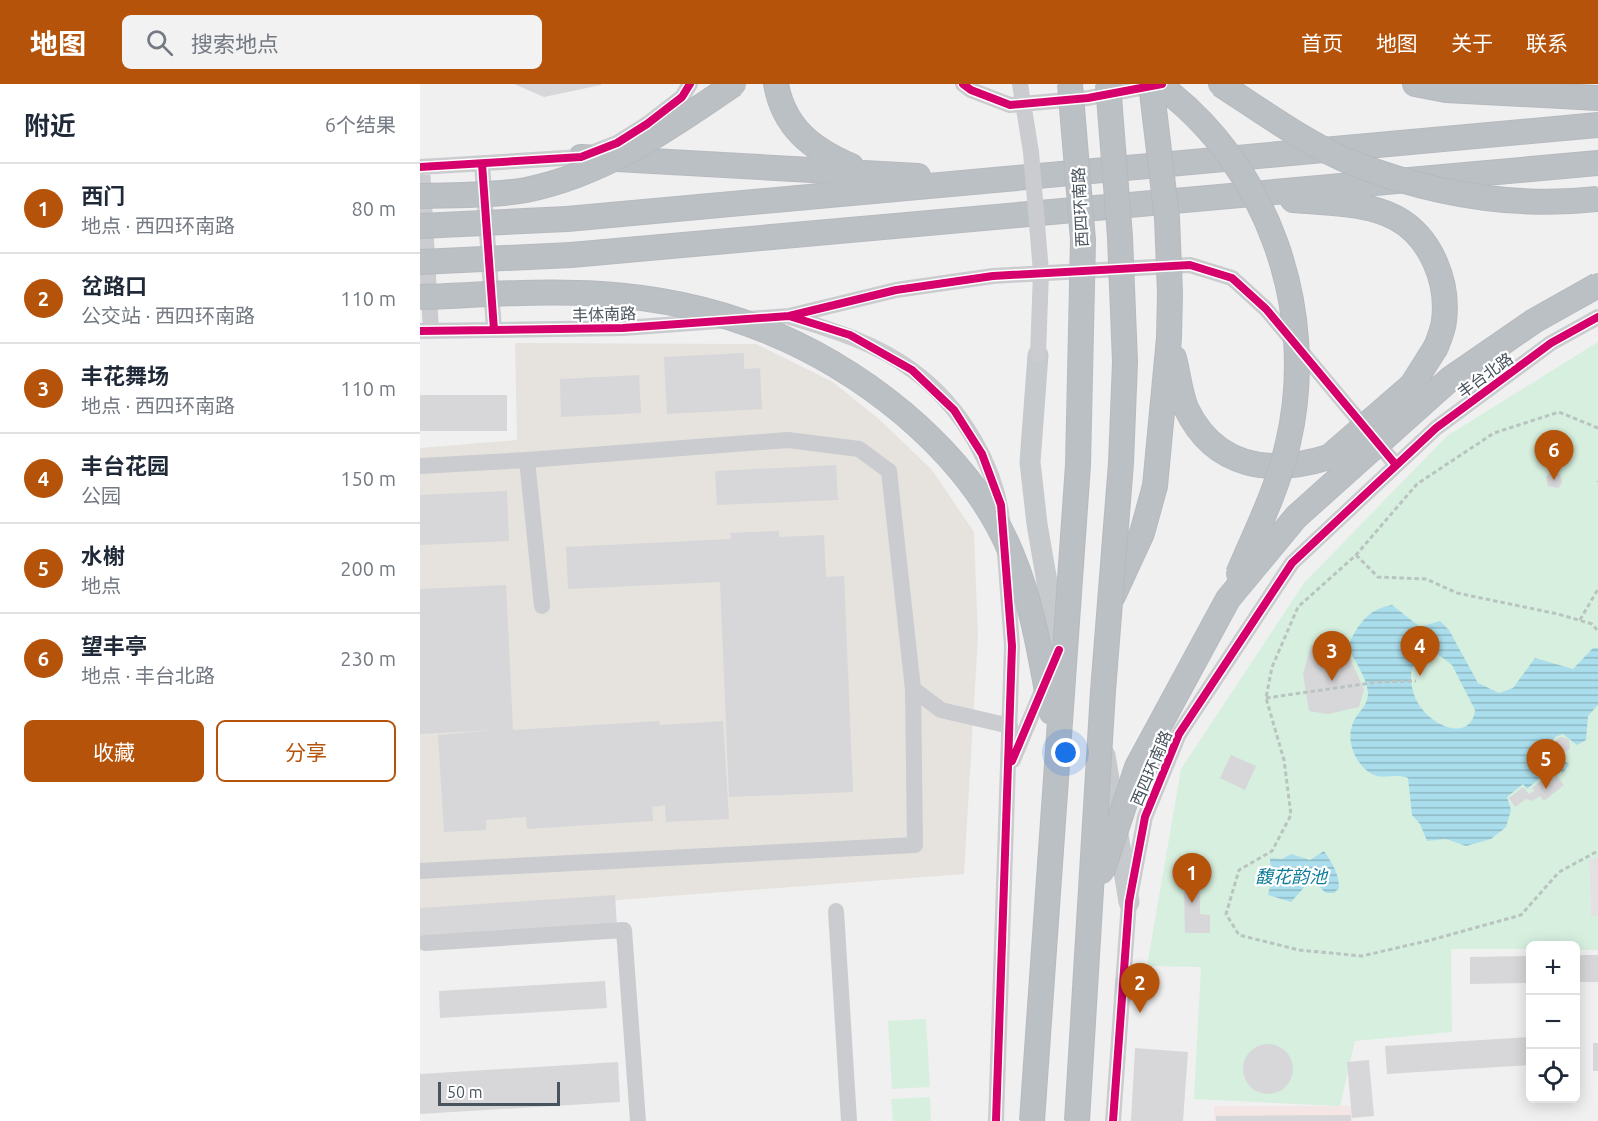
<!DOCTYPE html>
<html lang="zh">
<head>
<meta charset="utf-8">
<style>
  body { margin:0; font-family:Ubuntu,"Noto Sans SC",sans-serif; background:#f2f2f3; color:#1f2937 }
  .controls { position:absolute; right:18px; bottom:18px; display:grid; overflow:hidden; border-radius:9px; box-shadow:0 3px 15px #0003 }
  .controls button { width:54px; height:54px; display:grid; place-items:center; padding:0; border:0; border-bottom:2px solid #e0e1e3; background:#fff; color:#1f2937; font:30px sans-serif }
  .scale { position:absolute; left:18px; bottom:15px; width:122px; box-sizing:border-box; padding-left:6px; border:3px solid #48535d; border-top:0; font-size:16px; line-height:21px; white-space:nowrap; color:#48535d; -webkit-text-stroke:4px #fff; paint-order:stroke }
  .you { position:absolute; left:646px; top:669px; width:21px; height:21px; margin:-15px; border:4px solid #fff; border-radius:50%; background:#1a73e8; box-shadow:0 0 0 9px #1a73e833 }
  .badge { display:grid; place-items:center; width:39px; height:39px; border-radius:50%; background:#b45309; color:#fff; font-size:20px; font-weight:700 }
  .pin { position:absolute; translate:-50% -50px; filter:drop-shadow(0 2px 3px #0008) }
  .pin::after { content:''; position:absolute; top:32px; width:21px; height:18px; background:inherit; clip-path:polygon(0 0,100% 0,50% 100%) }
  .list { margin:0; padding:0; list-style:none }
  h2 { display:flex; justify-content:space-between; align-items:center; height:78px; margin:0; padding:0 24px; font-size:26px }
  h2 small { font-size:20px; font-weight:400; color:#747a83 }
  .list li { display:grid; grid-template-columns:39px 1fr auto; gap:18px; align-items:center; box-sizing:border-box; height:90px; padding:0 24px; border-top:2px solid #e0e1e3 }
  .list b { display:block; font-size:22px; white-space:nowrap }
  .list p { margin:0; font-size:20px; white-space:nowrap; color:#747a83 }
  .list em { font-size:20px; font-style:normal; color:#747a83 }
  .actions { display:flex; gap:12px; padding:18px 24px }
  .actions a { flex:1; padding:14px 0; border:2px solid #b45309; border-radius:9px; text-align:center; font-size:21px; color:#b45309 }
  .actions .main { background:#b45309; color:#fff }
  .icon { flex:none; width:33px; height:33px; fill:none; stroke:currentColor; stroke-width:2; stroke-linecap:round; stroke-linejoin:round }
  .map { position:relative; flex:none; width:1178px; height:1037px; overflow:hidden }
  header { display:flex; align-items:center; gap:36px; box-sizing:border-box; height:84px; padding:0 30px; background:#b45309; color:#fff }
  header strong { font-size:28px }
  nav { display:flex; gap:33px; margin-inline-start:auto; font-size:21px }
  .search { width:420px; height:54px; background:#f2f2f3; display:flex; align-items:center; gap:15px; box-sizing:border-box; padding:0 21px; border-radius:9px; color:#747a83; font-size:22px }
  main { display:flex }
  aside { flex:1; background:#fff }
  .map>svg:first-child { display:block }
  .commercial { fill:#e6e3de }
  .education { fill:#e3e1e2 }
  .medical { fill:#f3e6e5 }
  .park { fill:#d6efdf }
  .water { fill:url(#water-rules); fill-rule:evenodd }
  .building { fill:#d7d7d9 }
  .lines { fill:none; stroke-linecap:round; stroke-linejoin:round }
  .highway-casing { stroke:#b6babf; stroke-width:26 }
  .path { stroke:#b9c4c0; stroke-width:3; stroke-dasharray:4.5 3; stroke-linecap:butt }
  .minor { stroke:#cacccf; stroke-width:16 }
  .major { stroke:#c6cacd; stroke-width:21 }
  .highway { stroke:#bbc0c5; stroke-width:24 }
  .highway-bridge-casing { stroke:#b6babf; stroke-width:26; stroke-linecap:butt }
  .minor-bridge { stroke:#cacccf; stroke-width:16 }
  .highway-bridge { stroke:#bbc0c5; stroke-width:24 }
  .cycleway-casing { stroke:#fff; stroke-width:11 }
  .cycleway { stroke:#d6006c; stroke-width:8 }
  .labels { text-anchor:middle; dominant-baseline:central; stroke-width:4.5; stroke-linejoin:round; paint-order:stroke }
  .street-label { font-size:16px; fill:#48535d; stroke:#fff }
  .water-label { font-size:18px; font-style:italic; fill:#0f7c99; stroke:#fff }
</style>
</head>
<body>
<header>
<strong>地图</strong>
<div class="search"><svg class="icon" aria-label="search" viewBox="0 0 24 24"><circle cx="10" cy="10" r="6"/><path d="M15 15l6 6"/></svg>搜索地点</div>
<nav><a>首页</a><a>地图</a><a>关于</a><a>联系</a></nav>
</header>
<main>
<aside>
<h2>附近<small>6个结果</small></h2>
<ul class="list">
<li><span class="badge">1</span><div><b>西门</b><p>地点 · 西四环南路</p></div><em>80 m</em></li>
<li><span class="badge">2</span><div><b>岔路口</b><p>公交站 · 西四环南路</p></div><em>110 m</em></li>
<li><span class="badge">3</span><div><b>丰花舞场</b><p>地点 · 西四环南路</p></div><em>110 m</em></li>
<li><span class="badge">4</span><div><b>丰台花园</b><p>公园</p></div><em>150 m</em></li>
<li><span class="badge">5</span><div><b>水榭</b><p>地点</p></div><em>200 m</em></li>
<li><span class="badge">6</span><div><b>望丰亭</b><p>地点 · 丰台北路</p></div><em>230 m</em></li>
</ul>
<div class="actions"><a class="main">收藏</a><a>分享</a></div>
</aside>
<div class="map">
<svg width="1178" height="1037" viewBox="0 0 1178 1037">
  <defs>
    <pattern id="water-rules" width="6" height="5" patternUnits="userSpaceOnUse" patternTransform="scale(1.5)"><rect width="6" height="5" fill="#abdeec"/><path d="M0 2.5h6" fill="none" stroke="#8db7c2"/></pattern>
  </defs>
  <rect width="100%" height="100%" fill="#f1f0f0"/>
  <path class="commercial" d="M95 259 336 260 413 298 460 336 512 386 554 448 558 553 544 790 0 831V364L97 356Z"/>
  <path class="education" d="M1178 773V832H1171L1169 776Z"/>
  <path class="medical" d="M794 1022H932V1037H794Z"/>
  <path class="park" d="M1178 258V773L1169 776 1171 832H1178V866H1156V862H1110V865H1031L1032 948 935 957 920 1022 774 1015 781 883 727 882 761 685 884 499 1027 352Z
    M506 935 510 1003 472 1005 468 937Z
    M510 1013 511 1037H473L471 1015Z"/>
  <path class="water" d="M972 521 1000 543 1020 537 1029 546 1058 599 1079 609 1093 604 1115 574 1153 585 1173 564H1178V621L1168 632 1166 656 1157 661 1143 650 1135 653 1130 660 1133 668 1149 680 1143 689 1132 684 1107 705 1103 700 1087 713 1091 726 1086 743 1071 755 1046 762 1026 755 1007 757 1000 740 992 731 988 694C976 689 962 696 952 690 937 682 926 659 932 642 935 630 948 623 948 609 947 593 934 577 928 562 938 540 948 525 972 521ZM1012 569 1019 571 1032 581 1055 626C1051 667 982 634 992 584L1003 572Z
    M904 767C912 779 919 789 919 804L914 809H906L896 800 889 798 871 818 848 811 851 798 850 774 862 775 871 770 890 776Z"/>
  <path class="building" d="M94 0H181V1L124 13Z
    M324 269V285L340 284 342 325 247 330 244 273Z
    M219 291 221 329 141 333 140 295Z
    M0 311H87V347H0Z
    M416 381 418 416 297 421 295 387Z
    M1131 388 1140 390 1142 399 1138 404 1128 402 1126 393Z
    M87 407 89 457 0 461V411Z
    M359 447V453L404 451 406 493 424 492 433 708 309 713 300 498 148 505 146 463 311 455 310 449Z
    M86 501 93 646 239 637 240 641 303 637 309 735 246 738 245 721 232 723 233 737 107 745 106 733 66 736V746L24 748 18 651 74 646 0 650V505Z
    M906 552 922 558 944 605 939 623 908 630 889 627 883 590 891 562Z
    M1141 653 1149 655 1150 665 1143 669 1135 665V657Z
    M811 671 836 682 825 706 800 694Z
    M1133 687 1144 701 1124 717 1120 712 1112 717 1106 715 1095 723 1089 714 1103 703 1109 710 1114 707 1112 704Z
    M764 807H780V830L790 831V849H765Z
    M195 811 197 843 0 857V824Z
    M1156 871H1178V898H1156Z
    M1110 872V899L1050 900V873Z
    M185 897 187 924 20 934 19 907Z
    M1110 953V981L967 990 965 962Z
    M1173 959H1178V987H1173Z
    M823 985a25 25 0 1 1 50 0a25 25 0 1 1-50 0Z
    M715 964 768 968 763 1037H711Z
    M949 976 954 1032 932 1034 927 978Z
    M198 978 200 1018 0 1030V990Z
    M931 1031V1037H796V1032Z"/>
  <g class="lines">
    <g class="highway-casing">
      <path id="highway" d="M356 0C364 44 392 65 431 82
        M995 0 1026 6 1178 14
        M161 73 498 92
        M873 116C906 119 946 118 976 134 1011 153 1029 198 1024 237 1023 246 1019 255 1016 263
        M147 135 1178 41
        M151 171 1178 79
        M754 274C758 289 760 309 766 324 795 385 851 391 909 373
        M693 512 722 449 735 402 749 254 750 209"/>
    </g>
    <path class="path" d="M1178 344 1139 328 1074 349 997 400 936 471 878 523 852 583 846 614 864 676 871 731 852 767 819 786 806 830 819 851 879 866 942 872 1011 856 1101 831 1139 788 1178 767
      M1178 397V398
      M936 471 958 493 1006 495 1037 509 1138 530 1172 540 1178 547
      M1160 536 1178 505
      M846 614 958 598 996 597"/>
    <path class="minor" d="M543 0 551 6 590 21 668 14 742 0
      M62 80 74 246
      M0 83 161 73 197 59 227 40 262 13 270 0
      M2 83 11 247
      M370 233C412 246 456 259 492 286 541 321 579 385 583 445
      M0 247 203 244 369 232 476 206 573 192 770 181 812 194 846 225 976 381
      M0 382 107 376
      M122 522 107 376 368 356 439 365 469 387 493 605 521 626 590 642
      M593 676 626 597
      M0 787 495 761 493 605
      M416 827 429 1037
      M5 859 204 846 218 1037
      M576 1037 592 562 585 470
      M693 1037 709 818 725 733 759 650 872 479 1016 344 1131 259 1178 233"/>
    <path class="major" d="M618 271 610 378 617 440 639 568
      M685 671 709 818"/>
    <use href="#highway" class="highway"/>
    <g class="highway-bridge-casing">
      <path id="highway-bridge" d="M731 0 747 134 750 209
        M738 0C848 80 899 227 868 359 858 404 836 448 818 490
        M800 0C840 26 891 63 935 80 1012 110 1095 124 1178 115
        M0 112C35 111 72 112 106 106 183 91 250 44 314 0
        M0 142 147 135
        M0 178 151 171
        M0 213C60 211 121 206 181 210 295 217 395 256 483 329 529 368 569 414 592 471 613 521 621 575 631 629
        M909 373 992 301 1016 263
        M682 788 717 683 808 515 876 433 1030 295 1114 237 1178 201
        M612 1037 658 381 663 156 650 0
        M657 1037 683 607 701 379 705 278 700 153 688 0"/>
    </g>
    <path class="minor-bridge" d="M600 0 611 68 621 188 618 271"/>
    <use href="#highway-bridge" class="highway-bridge"/>
    <g class="cycleway-casing">
      <path id="cycleway" d="M543 0 551 6 590 21 668 14 742 0
        M62 80 74 246
        M0 83 161 73 197 59 227 40 262 13 270 0
        M369 232 430 251 492 286 534 326 562 370 581 421 592 562 576 1037
        M0 247 203 244 369 232 476 206 573 192 770 181 812 194 846 225 976 381
        M592 677 639 566
        M693 1037 709 818 725 733 759 650 872 479 1016 344 1131 259 1178 233"/>
    </g>
    <use href="#cycleway" class="cycleway"/>
  </g>
  <g class="labels">
    <g class="street-label">
      <text transform="translate(660 123) rotate(-93)">西四环南路</text>
      <text transform="translate(184 230) rotate(-2)">丰体南路</text>
      <text transform="translate(1065 291) rotate(-36)">丰台北路</text>
      <text transform="translate(731 684) rotate(-67)">西四环南路</text>
    </g>
    <g class="water-label">
      <text x="871" y="792">馥花韵池</text>
    </g>
  </g>
</svg>
<div class="controls">
<button>+</button>
<button>−</button>
<button><svg class="icon" aria-label="locate" viewBox="0 0 24 24"><circle cx="12" cy="12" r="6"/><path d="M12 2v4M12 18v4M2 12h4M18 12h4"/></svg></button>
</div>
<div class="scale">50 m</div>
<div class="you"></div>
<div class="pin badge" style="left:772px;top:819px">1</div>
<div class="pin badge" style="left:720px;top:929px">2</div>
<div class="pin badge" style="left:912px;top:597px">3</div>
<div class="pin badge" style="left:1000px;top:592px">4</div>
<div class="pin badge" style="left:1126px;top:705px">5</div>
<div class="pin badge" style="left:1134px;top:396px">6</div>
</div>
</main>
</body>
</html>
